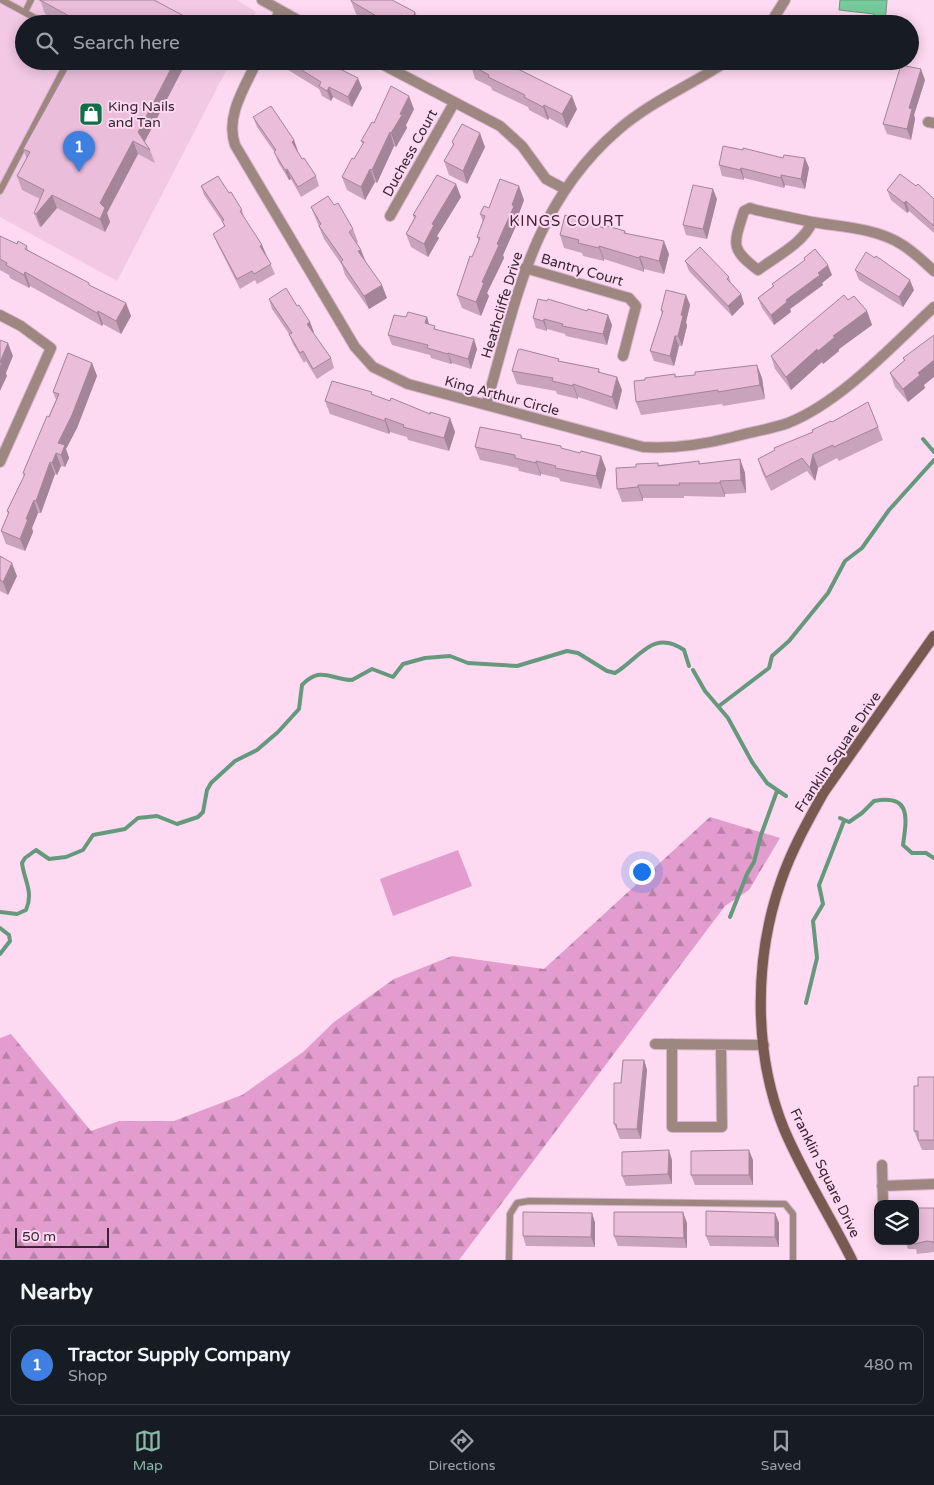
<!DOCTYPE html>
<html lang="en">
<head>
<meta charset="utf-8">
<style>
  body { margin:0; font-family:"Varela Round",sans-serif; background:#20242c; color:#f1f3f6 }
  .controls { position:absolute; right:15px; bottom:15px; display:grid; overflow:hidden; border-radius:10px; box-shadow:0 2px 12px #0003 }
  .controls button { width:45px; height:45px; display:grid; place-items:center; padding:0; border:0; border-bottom:1px solid #363941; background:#171b24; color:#f1f3f6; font:25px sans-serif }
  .scale { position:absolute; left:15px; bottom:12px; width:94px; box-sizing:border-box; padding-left:5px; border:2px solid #382733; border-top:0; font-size:14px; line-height:18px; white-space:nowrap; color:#382733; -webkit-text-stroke:4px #fed9f2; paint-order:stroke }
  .you { position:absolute; left:641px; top:871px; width:18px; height:18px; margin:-12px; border:4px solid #fff; border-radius:50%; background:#1a73e8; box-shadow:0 0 0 8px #1a73e833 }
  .badge { display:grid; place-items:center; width:32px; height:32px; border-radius:50%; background:#8ab8a7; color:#fff; font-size:16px; font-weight:700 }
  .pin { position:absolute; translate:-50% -41px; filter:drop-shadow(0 1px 2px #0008) }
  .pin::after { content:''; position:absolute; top:26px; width:18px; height:15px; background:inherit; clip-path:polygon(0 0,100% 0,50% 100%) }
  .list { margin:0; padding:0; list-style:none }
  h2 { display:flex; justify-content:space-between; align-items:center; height:65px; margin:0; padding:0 20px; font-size:21px }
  h2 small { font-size:16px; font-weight:400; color:#9ea1a6 }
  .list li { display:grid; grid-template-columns:32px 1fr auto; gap:15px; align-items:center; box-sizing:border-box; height:80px; margin:0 10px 10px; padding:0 10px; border:1px solid #363941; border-radius:10px }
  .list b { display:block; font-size:19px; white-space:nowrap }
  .list p { margin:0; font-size:16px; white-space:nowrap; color:#9ea1a6 }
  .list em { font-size:16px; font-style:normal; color:#9ea1a6 }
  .icon { flex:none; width:28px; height:28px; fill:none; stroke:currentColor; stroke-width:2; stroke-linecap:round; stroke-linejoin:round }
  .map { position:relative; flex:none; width:934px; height:1260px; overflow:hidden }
  .search { position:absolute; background:#171b24; box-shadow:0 2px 12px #0003; left:15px; right:15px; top:15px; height:55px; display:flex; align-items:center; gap:12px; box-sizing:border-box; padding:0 18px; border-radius:28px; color:#9ea1a6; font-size:19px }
  .sheet { height:155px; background:#171b24 }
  nav { display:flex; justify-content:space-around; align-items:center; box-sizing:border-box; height:70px; border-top:1px solid #363941; background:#171b24; font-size:14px; color:#9ea1a6 }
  nav a { display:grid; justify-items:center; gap:2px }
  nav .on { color:#8ab8a7 }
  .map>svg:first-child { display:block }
  .built { fill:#f2c8e5 }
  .grass { fill:#e29ccd }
  .forest { fill:url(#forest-firs) }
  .water { fill:#77ca9c; stroke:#64997c }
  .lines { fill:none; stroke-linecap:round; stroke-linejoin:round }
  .stream { stroke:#64997c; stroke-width:4 }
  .lane-casing { stroke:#d6b5cc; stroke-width:8 }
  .street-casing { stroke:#d6b5cc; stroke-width:12 }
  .secondary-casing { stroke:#d6b5cc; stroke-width:12 }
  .lane { stroke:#9d8780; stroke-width:6 }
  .street { stroke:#9d8780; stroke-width:10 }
  .secondary { stroke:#795a50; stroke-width:10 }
  .wall { fill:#c9a3bc }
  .shaded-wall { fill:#a48499 }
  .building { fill:#eabddb; stroke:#a48499 }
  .labels { text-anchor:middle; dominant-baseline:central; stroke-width:4; stroke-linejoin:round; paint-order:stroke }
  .poi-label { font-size:14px; fill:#382733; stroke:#fed9f2; text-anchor:start }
  .street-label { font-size:14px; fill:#382733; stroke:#fed9f2 }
  .neighbourhood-label { font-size:15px; letter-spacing:1px; fill:#44223b; stroke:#fed9f2 }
</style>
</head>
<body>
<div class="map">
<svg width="934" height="1260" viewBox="0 0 934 1260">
  <defs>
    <pattern id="forest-firs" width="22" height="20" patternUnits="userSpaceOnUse" patternTransform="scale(1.25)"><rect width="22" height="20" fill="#e29ccd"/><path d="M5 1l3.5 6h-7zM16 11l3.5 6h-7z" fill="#b87fa7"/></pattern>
  </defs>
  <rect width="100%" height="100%" fill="#fed9f2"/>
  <path class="built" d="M0 0H237L256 12 250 24H24V61H231L117 281 0 217Z"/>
  <path class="grass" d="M458 850 472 886 393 916 380 879Z"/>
  <path class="forest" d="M710 817 780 838 749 890 725 906 459 1260H0V1038L11 1034 91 1131 119 1121H174L242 1095 303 1052 334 1022 394 979 452 956 544 969Z"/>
  <path class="water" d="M840 0H887L885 24H873L874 14 839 10Z"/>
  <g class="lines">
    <path class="stream" d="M923 439 934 452
      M693 670 705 691 728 718 752 762 767 783 786 796
      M719 706 769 668 772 656 789 641 828 593 845 561 862 548 889 510 934 460
      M840 818 849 822 862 813 874 801C911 794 907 817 903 845L912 853H926L934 858
      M0 912 17 914 26 910C34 892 24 880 22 863L25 858 36 850 49 859 66 857 83 850 93 835 125 829 138 818 157 816 177 824 198 817 203 812 207 790 211 783 235 761 257 750 278 732 299 709 302 685C321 665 331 680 352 680L372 669 393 677 403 664 425 658 450 656 468 663 517 666 567 651 578 653 607 671 615 673C639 659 653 628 684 650L689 666
      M730 917 747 874 754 862 761 835 777 791
      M0 928 9 935 10 941 0 954
      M806 1003 817 958 813 921 823 904 819 885 821 880 844 821"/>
    <g class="lane-casing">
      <path id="lane" d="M2 0 46 24
        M25 12 31 0
        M0 191 68 61
        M509 1260 510 1214 517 1203 529 1201 785 1204 793 1214V1260"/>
    </g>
    <g class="street-casing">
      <path id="street" d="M262 0 305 24
        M274 24 280 10
        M770 24 785 0
        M257 61C245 87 225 116 235 145L355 347 373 367 408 384 643 447C675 449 702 445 733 437 751 432 771 429 788 423 841 402 893 345 934 307
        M376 61 500 126 522 146 546 179 565 189
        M928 122 934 123
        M750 208 756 210 812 222C804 243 775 257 758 270 729 248 734 244 744 211Z
        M390 216 454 103
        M812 222C841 227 876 228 901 244 913 251 924 262 934 271
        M525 268 629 298 636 306 623 356
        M0 315 21 326 51 348 0 462
        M486 405C516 301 532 204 618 130 651 101 692 85 727 61
        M655 1044 764 1045
        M672 1044V1127H722L721 1045
        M882 1165 883 1204
        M882 1186 934 1184"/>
    </g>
    <g class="secondary-casing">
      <path id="secondary" d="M852 1260C830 1216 803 1174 784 1129 753 1053 754 958 781 881 792 849 808 821 824 792L934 636"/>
    </g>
    <use href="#lane" class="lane"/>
    <use href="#street" class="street"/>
    <use href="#secondary" class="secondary"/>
  </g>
  <path class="wall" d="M38 0H154L196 24H64L45 14 41 2Z
    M351 1 415 12 417 16 431 24H372L356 14Z
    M72 61 145 142 150 150 155 163 138 154 107 213 110 222 105 232 57 208 41 227 39 226 34 213 40 199 22 190 17 176 27 159 23 149Z
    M279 61H331L341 67 343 70 362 88 352 107 333 97 331 101 322 96 319 89 280 65Z
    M471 65 577 109 567 128 549 118 548 120 529 110 528 107 492 90 491 87 475 79Z
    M925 80 914 115 915 119 911 140 887 134 883 124Z
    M414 109 406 125 407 128 396 147 394 146 377 183 375 182 365 200 347 190 342 177 354 159 363 144 361 141 374 123Z
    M253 117 294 140 297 151 302 159 316 176 319 186 301 197 291 179 289 180 278 162 275 153 257 127Z
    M452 142 485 147 467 184 449 175 444 161 453 145Z
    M783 158H805L809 168 805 189 785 185 784 188 744 178V180L722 176 719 165Z
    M201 186 229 193 242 210 245 220 262 245 275 274 257 284 255 280 240 289 217 243 213 234 224 227 223 223 204 195Z
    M916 186 934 199V233L909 211 907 213 891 200 887 190Z
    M461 197 437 236 439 238 428 257 411 247 406 234 414 218 413 215Z
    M717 199 707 239 686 235 683 225Z
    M524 200 518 216 519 219 503 255 504 258 487 293 489 296 481 316 462 308 457 295 479 241 477 237 483 222 480 214 489 208Z
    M334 205 353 229 358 242 357 243 361 250 365 260 387 298 369 309 345 275 342 265 324 239 311 207Z
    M604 228 625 231 626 233 669 254 664 274 644 269V272L604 259V261L583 256 582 253 564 248 560 235Z
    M0 236 17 244 27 246 28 250 90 286 126 303 131 316 121 334 103 324 102 326 30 286 29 288 10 278 9 275 0 270Z
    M804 258 832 275 822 283 823 285 790 309 791 312 774 325 762 308 758 298 773 286 772 284 805 261Z
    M685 261 729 277 731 283 741 294 744 304 732 316 689 271Z
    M855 270 914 290 903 307 859 280Z
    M686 295 690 305 686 322 687 326 682 346H679L674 366 654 361 650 351 662 314 661 310Z
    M269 299 297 306 310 322 313 333 331 358 334 368 317 379 306 361 304 363 293 344 289 334 272 309Z
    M587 311 608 315 612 325 607 345 566 336 565 334 547 329V331L536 328 533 318Z
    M867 311 872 325 839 349V351L823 364 822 362 791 390 775 369 771 356Z
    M406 317H427L429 324 436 329 477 349 471 369 452 363 451 364 431 358 430 355 392 345 388 335Z
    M903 358 924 385 925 388 908 402 895 387 890 373 904 361Z
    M559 361 599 369 600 372 622 390 617 410 578 397V399L557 394 556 391 517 384 512 371Z
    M92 363 97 376 77 428 66 449 69 458 65 467 61 466 57 475 55 474 41 513H38L32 528 33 532 25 551 6 544 1 531 8 514 7 511 24 476 23 473 56 400 53 392Z
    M675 374 676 377 762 378 765 399 723 406 722 404 641 415 636 402 645 380Z
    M373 395 430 414 450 418 455 432 449 451 408 440 407 437 390 432 389 434 330 414 325 401Z
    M832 422 878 427 883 440 839 461 837 458 818 468 815 481 807 471 771 491 762 472 758 459Z
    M521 435 522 438 561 446 562 449 606 469 601 489 560 481 559 478 541 474V476L519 471 518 468 480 460 475 447Z
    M740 459 745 473 746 493 725 494V497L684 496V498H643V501L622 502 617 489 636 467 658 463V465L699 461 700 464Z
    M0 556 17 576 8 595 0 591Z
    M644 1060 647 1070 641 1139H620L614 1124 621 1083Z
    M934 1077V1150H922L914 1131 918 1086Z
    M672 1160V1184L626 1186 622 1176Z
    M753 1160V1185H695L691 1175Z
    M934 1208V1252L917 1254 916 1249H908L905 1241H915L918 1212Z
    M592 1213 595 1223V1247L526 1246 523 1236Z
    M775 1213 779 1223V1247L710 1246 706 1236Z
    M687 1223V1248L618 1246 614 1236Z"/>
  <path class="shaded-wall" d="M175 61H187L143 145 138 132Z
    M921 69 925 80 914 115 915 119 911 140 907 129 909 108Z
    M358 78 362 88 352 107 348 97Z
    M329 87 333 97 331 101 327 91Z
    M409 96 414 109 406 125 407 128 396 147 391 133 400 114Z
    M572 96 577 109 567 128 562 114Z
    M544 105 549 118 548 120 543 107Z
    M390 132 394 146 377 183 372 170Z
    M480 133 485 147 467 184 463 171Z
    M294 140 298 151 296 152 292 142Z
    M133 141 138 154 107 213 110 222 105 232 100 219V203Z
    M805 158 809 168 805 189 801 179Z
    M741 168 744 178V180L740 170Z
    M287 169 291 179 289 180 285 170Z
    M370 169 375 182 365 200 361 187Z
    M781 175 785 185 784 188 781 178Z
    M456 184 461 197 437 236 439 238 428 257 424 244 432 224Z
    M519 186 524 200 518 216 519 219 503 255 504 258 487 293 489 296 481 316 476 302 482 282Z
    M713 189 717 199 707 239 703 229Z
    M52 195 57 208 41 227 36 214Z
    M906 201 909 211 907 213 904 203Z
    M664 241 669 254 664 274 659 261Z
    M262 245 266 255 260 246Z
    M599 246 604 259V261L599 248Z
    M361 250 366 263 358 251Z
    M640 256 644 269V272L639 258Z
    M828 265 832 275 822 283 823 285 790 309 791 312 774 325 771 315 786 300Z
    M25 272 30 286 29 288 24 275Z
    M910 280 914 290 903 307 899 297Z
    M382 285 387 298 369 309 364 296Z
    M741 294 744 304 732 316 728 306Z
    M686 295 690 305 686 322 687 326 682 346 678 336 681 315Z
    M126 303 131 316 121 334 116 321Z
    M98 311 103 324 102 326 97 313Z
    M867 311 872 325 839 349V351L823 364 818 351 833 336Z
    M608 315 612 325 607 345 603 334Z
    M427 317 430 328 425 323Z
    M544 319 547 329V331L543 321Z
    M310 322 314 332 311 334 307 324Z
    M675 336 679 346 674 366 670 356Z
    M474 339 477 349 471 369 468 359Z
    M8 343 13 356 6 373 7 376 0 391V362Z
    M817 349 822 362 791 390 786 377Z
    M448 353 452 363 451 364 448 354Z
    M934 360V377L924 385 925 388 908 402 903 389 918 373Z
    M92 363 97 376 77 428 66 449 69 458 65 467 61 455 58 443Z
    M757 365 762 378 765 399 760 385Z
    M617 377 622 390 617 410 612 397Z
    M573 384 578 397V399L573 386Z
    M385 418 390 432 389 434 385 421Z
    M450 418 455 432 449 451 444 438Z
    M56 453 61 466 57 475 52 463Z
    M813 454 818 468 815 481 810 468Z
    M601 456 606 469 601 489 596 476Z
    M740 459 745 473 746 493 741 480Z
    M536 461 541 474V476L536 463Z
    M50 462 55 474 41 513 36 501Z
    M720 481 725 494V497L720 483Z
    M638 485 643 498V501L638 487Z
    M34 500 38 513 32 528 33 532 25 551 20 539 26 519Z
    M12 563 17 576 8 595 3 582Z
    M644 1060 647 1070 641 1139 637 1129Z
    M669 1150 672 1160V1184L668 1174Z
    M749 1150 753 1160V1185L749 1175Z
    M683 1212 687 1223V1248L684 1238Z
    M592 1213 595 1223V1247L591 1237Z
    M775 1213 779 1223V1247L775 1237Z"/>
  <path class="building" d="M40 0H154L195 22 194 24H82V23Z
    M351 0H392L415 12 414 15 431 24H390L351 1Z
    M72 61H175L138 132 150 150 133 141 100 203 105 208 100 219 52 195 36 214 34 213 44 190 17 176 30 152 23 149Z
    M287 61H331L341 67 340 69 358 78 348 97 329 87 327 91 319 86 321 82Z
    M473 61H502L572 96 562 114 544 105 543 107 524 97 525 95 488 77 489 75 471 65Z
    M901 65 921 69 909 108 912 109 907 129 883 124Z
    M391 86 409 96 400 114 402 115 391 133 390 132 372 170 370 169 361 187 342 177 352 158 354 159 364 142 361 141 372 122 374 123Z
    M271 106 294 140 292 142 302 159 304 158 316 176 298 187 287 169 285 170 274 152 276 150 253 117Z
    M462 124 480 133 463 171 444 161 454 144 452 142Z
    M723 146 743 150V148L783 158 784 155 805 158 801 179 781 175V178L741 168 740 170 719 165Z
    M900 174 916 186 918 184 934 199V226L906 201 904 203 887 190Z
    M437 175 456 184 432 224 434 225 424 244 406 234 416 216 413 215Z
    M218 176 229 193 231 192 242 210 240 211 262 245 260 246 271 264 254 274 252 271 237 279 213 234 225 226 222 221 224 220 201 186Z
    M500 179 519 186 512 205 514 206 497 244 499 245 482 282 484 283 476 302 457 295 470 256 472 257 480 238 477 237 485 216 480 214 484 206 489 208Z
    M693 185 713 189 703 229 683 225Z
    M328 196 334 205 338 203 353 229 349 232 361 250 358 251 382 285 364 296 341 262 343 260 319 226 321 224 311 207Z
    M565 215 604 228V225L625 231 624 233 664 241 659 261 640 256 639 258 599 246V248L578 243 579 240 560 235Z
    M0 236 17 244 18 241 27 246 25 249 89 283V285L126 303 116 321 98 311 97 313 25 272 24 275 6 265 7 263 0 259Z
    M700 247 729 277 727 279 741 294 728 306 685 261Z
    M815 249 828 265 818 273 820 275 786 300 787 302 771 315 758 298 774 286 772 284 805 260 804 258Z
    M866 252 875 258 876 256 910 280 899 297 855 270Z
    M286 288 297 306 299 305 304 313 310 322 307 324 331 358 313 369 303 351 300 353 289 334 292 333 269 299Z
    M666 290 686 295 681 315 683 316 678 336H675L670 356 650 351 663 311 661 310Z
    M844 295 848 300 854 296 867 311 833 336 835 337 818 351 817 349 786 377 771 356Z
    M538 299 547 301 548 299 587 311 588 309 608 315 603 334 562 326 563 324 544 319 543 321 533 318Z
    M408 312 427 317 425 323 435 326 434 329 474 339 468 359 448 353V354L427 348 428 345 388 335 394 315 406 317Z
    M934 335V360L918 373 920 375 903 389 890 373 905 360 903 358Z
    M0 340 8 343 0 362 2 363 0 368Z
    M520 349 559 359 558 361 599 369 598 372 617 377 612 397 573 384V386L552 381 553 378 512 371 518 350Z
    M68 353 92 363 72 415 58 443 65 445 61 455 56 453 52 463 50 462 36 501 34 500 26 519H28L20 539 1 531 9 512 7 511 25 474 23 473 47 416 49 417 59 394 53 392Z
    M757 365 760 385 718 392V390L636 402 634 381 645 380V378L675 374V377L695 375V372Z
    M332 381 372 392 371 394 390 401 391 398 430 414V412L450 418 444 438 403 427 404 425 385 418V421L325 401Z
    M868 402 878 427 834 447 833 445 813 454 810 468 802 458 766 477 758 459 775 450 774 448 813 432 812 430 831 421 832 422Z
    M480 427 521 435V438L561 446V448L580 453 581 451 601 456 596 476 555 468 556 466 536 461V463L515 458V455L475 447Z
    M740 459 741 480 720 481V483H679L680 485H638V487L617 489 616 468 636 467V464L658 463V466L699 461V464Z
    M0 556 12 563 3 582 0 580Z
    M623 1060H644L637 1129H617L616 1124H614V1083H621Z
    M918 1077H934V1140H918V1131H914V1086H918Z
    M669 1150 668 1174 622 1176V1152Z
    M749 1150V1175H691V1151Z
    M918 1208H934V1242L927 1241 914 1244V1241H915V1212H918Z
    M706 1211 775 1213V1237L706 1236Z
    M523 1212 592 1213 591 1237 523 1236Z
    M614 1212H683L684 1238 614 1236Z"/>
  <defs>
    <g id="shop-square" transform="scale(1.25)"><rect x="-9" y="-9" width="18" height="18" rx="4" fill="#0d7046" stroke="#fed9f2"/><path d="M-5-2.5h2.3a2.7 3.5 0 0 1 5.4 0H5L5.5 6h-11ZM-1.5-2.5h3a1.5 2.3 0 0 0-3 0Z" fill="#fff"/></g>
  </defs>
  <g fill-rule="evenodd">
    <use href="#shop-square" x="91" y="114"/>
  </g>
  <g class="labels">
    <g class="poi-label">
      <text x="108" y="106">King Nails<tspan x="108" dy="16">and Tan</tspan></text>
    </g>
    <g class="street-label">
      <text transform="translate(410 153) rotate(-61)">Duchess Court</text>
      <text transform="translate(582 270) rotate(16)">Bantry Court</text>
      <text transform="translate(502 305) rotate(-73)">Heathcliffe Drive</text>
      <text transform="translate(502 396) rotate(15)">King Arthur Circle</text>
      <text transform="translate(838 752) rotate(-56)">Franklin Square Drive</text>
      <text transform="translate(825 1173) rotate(64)">Franklin Square Drive</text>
    </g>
    <g class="neighbourhood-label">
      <text x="567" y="221">KINGS COURT</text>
    </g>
  </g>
</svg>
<div class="controls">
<button><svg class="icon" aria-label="layers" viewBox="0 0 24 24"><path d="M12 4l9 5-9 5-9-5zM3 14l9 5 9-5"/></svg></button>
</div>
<div class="scale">50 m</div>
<div class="you"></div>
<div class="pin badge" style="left:79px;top:172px;background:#3f7fe0">1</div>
<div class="search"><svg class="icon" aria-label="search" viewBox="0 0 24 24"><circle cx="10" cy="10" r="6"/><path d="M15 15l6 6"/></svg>Search here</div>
</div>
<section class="sheet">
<h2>Nearby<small></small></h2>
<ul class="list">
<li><span class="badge" style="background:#3f7fe0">1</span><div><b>Tractor Supply Company</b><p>Shop</p></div><em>480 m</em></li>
</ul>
</section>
<nav>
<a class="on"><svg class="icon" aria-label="map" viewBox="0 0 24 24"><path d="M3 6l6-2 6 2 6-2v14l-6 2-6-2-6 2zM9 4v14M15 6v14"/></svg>Map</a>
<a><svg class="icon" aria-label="directions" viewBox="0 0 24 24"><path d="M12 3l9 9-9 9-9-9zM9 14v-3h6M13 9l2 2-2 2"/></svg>Directions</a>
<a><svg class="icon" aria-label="saved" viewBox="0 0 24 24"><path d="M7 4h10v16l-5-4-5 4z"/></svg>Saved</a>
</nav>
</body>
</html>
